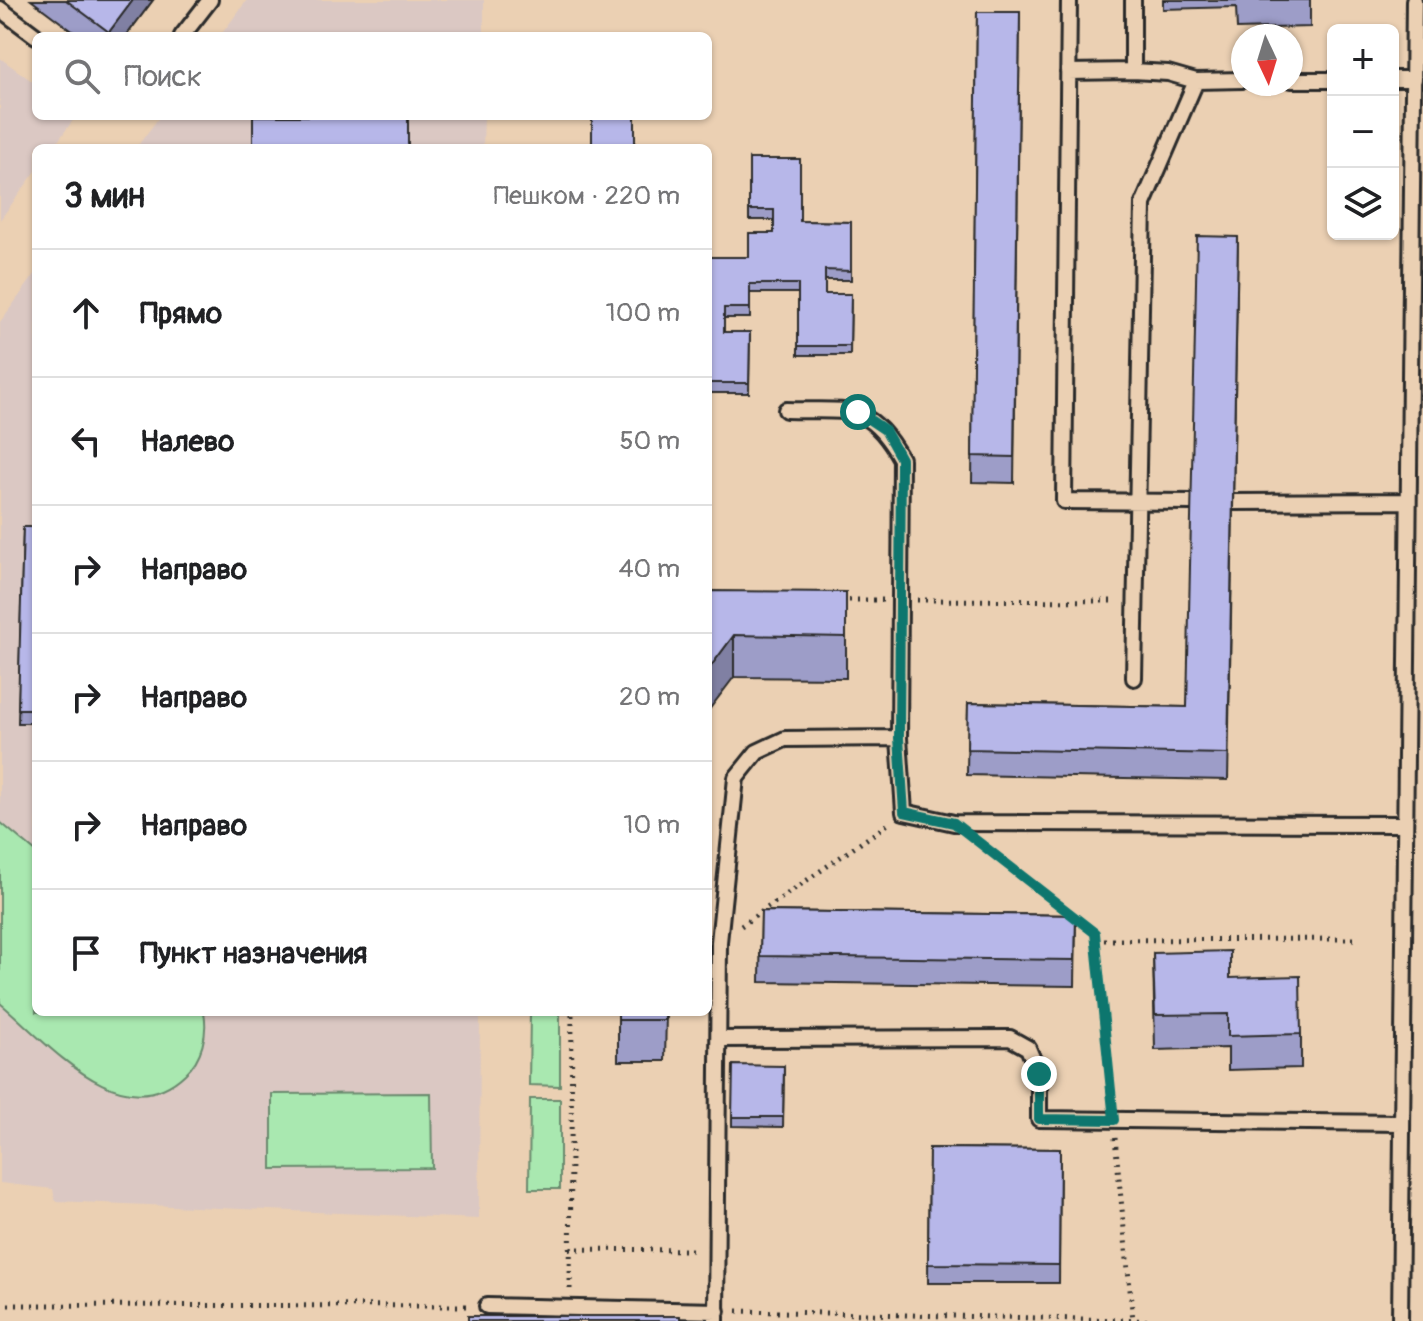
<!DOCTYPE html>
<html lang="ru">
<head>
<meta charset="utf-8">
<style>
  body { margin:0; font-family:Pangolin,sans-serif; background:#f2f2f2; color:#202124 }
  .controls { position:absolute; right:24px; top:24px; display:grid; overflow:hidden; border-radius:12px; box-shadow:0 2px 6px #0004 }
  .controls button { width:72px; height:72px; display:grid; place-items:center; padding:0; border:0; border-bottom:2px solid #e0e0e0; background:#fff; color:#202124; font:40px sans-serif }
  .compass { position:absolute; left:1231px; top:24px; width:72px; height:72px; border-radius:50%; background:#fff; box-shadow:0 2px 6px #0004; rotate:176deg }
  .stop { position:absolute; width:24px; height:24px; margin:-18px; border:6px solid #0f766e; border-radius:50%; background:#fff }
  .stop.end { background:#0f766e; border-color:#fff; box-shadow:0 2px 8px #0008 }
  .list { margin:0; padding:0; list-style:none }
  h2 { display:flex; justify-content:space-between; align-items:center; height:104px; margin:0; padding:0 32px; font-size:34px }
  h2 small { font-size:26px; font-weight:400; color:#757577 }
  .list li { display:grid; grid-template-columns:52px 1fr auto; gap:24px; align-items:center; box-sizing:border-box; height:128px; padding:0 32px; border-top:2px solid #e0e0e0 }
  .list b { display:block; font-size:30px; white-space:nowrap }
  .list em { font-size:26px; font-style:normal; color:#757577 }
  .icon { flex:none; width:44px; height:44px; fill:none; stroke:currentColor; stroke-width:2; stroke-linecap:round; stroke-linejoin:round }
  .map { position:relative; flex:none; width:1423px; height:1321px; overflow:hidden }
  .search { position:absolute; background:#fff; box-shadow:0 2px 6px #0004; left:32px; top:32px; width:680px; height:88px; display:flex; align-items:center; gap:20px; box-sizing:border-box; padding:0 28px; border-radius:12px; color:#757577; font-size:30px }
  .panel { position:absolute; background:#fff; box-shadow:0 2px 6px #0004; left:32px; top:144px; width:680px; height:872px; border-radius:12px }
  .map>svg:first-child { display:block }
  .built { fill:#dbc8c3 }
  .green { fill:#a9e8b0; stroke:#6a8a6e; stroke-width:2 }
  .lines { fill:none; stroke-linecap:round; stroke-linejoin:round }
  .lane-casing { stroke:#2b2b2b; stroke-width:20 }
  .path { stroke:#2b2b2b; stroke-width:5; stroke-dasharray:2 6; stroke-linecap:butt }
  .lane { stroke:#ebd0b3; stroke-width:14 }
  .wall { fill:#9d9dc8; stroke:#2b2b2b; stroke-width:2 }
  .shaded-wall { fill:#8080a3; stroke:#2b2b2b; stroke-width:2 }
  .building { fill:#b7b7e9; stroke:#2b2b2b; stroke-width:2 }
  .route { stroke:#0f766e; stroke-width:10 }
</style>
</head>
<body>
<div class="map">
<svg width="1423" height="1321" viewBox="0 0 1423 1321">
  <rect width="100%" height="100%" fill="#ebd0b3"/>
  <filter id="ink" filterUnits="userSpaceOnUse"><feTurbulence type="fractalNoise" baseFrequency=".0125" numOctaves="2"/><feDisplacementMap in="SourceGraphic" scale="16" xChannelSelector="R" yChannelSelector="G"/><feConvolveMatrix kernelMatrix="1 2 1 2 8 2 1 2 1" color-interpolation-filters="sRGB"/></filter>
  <g filter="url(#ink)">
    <path class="built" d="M247 0H484V36H220Z
      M0 58 36 84V116H76L53 148H36V171L0 220Z
      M160 116H484L483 148H136Z
      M36 273V1012H480L479 1219 55 1201 53 1189 0 1183V322Z"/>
    <path class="green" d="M0 822 36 852V1012H204C208 1034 202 1059 185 1074 122 1134 47 1042 0 1003Z
      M530 1012H560V1086L529 1085Z
      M431 1093 432 1168 272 1169V1094Z
      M530 1099H560V1189H529Z"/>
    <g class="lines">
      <g class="lane-casing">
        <path id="lane" d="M1069 0 1064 501 1192 502
          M1133 0V71L1168 73 1196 81 1243 80
          M0 9 36 36
          M182 36 210 0
          M1068 72 1133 71
          M1393 79H1414
          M1291 80H1333
          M786 410C847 412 868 400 901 459L899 738
          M1234 502 1408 501
          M1134 678 1143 204 1196 81
          M719 1039 1010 1038 1028 1048 1039 1074V1119L1402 1123
          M487 1306 717 1311
          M716 1321 719 942 736 778 757 752 785 739 899 738 904 812 954 823 1404 824
          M1400 1321 1414 0"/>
      </g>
      <path class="path" d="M841 600H883
        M917 600 1115 601
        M980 843 1095 933 1112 1100
        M741 926 891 822
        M1096 940 1354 939
        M1115 1138 1133 1320
        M570 1249 696 1250
        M570 1289 572 1012
        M0 1305 470 1306
        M737 1311 1168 1321"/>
      <use href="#lane" class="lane"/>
    </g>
    <path class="wall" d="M31 0H153L126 36H79Z
      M1163 0H1310V27L1237 29 1236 7 1163 9Z
      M977 12H1020L1014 483 972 482Z
      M749 159 800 221 851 222V280H825V294H851L850 355H798V293H750V318H724V332H750L749 393H708V257H749L774 233V220H749Z
      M1238 237 1228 780 967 775 968 703 1187 707Z
      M23 527H36V723H18Z
      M846 592V678L734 677 708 596Z
      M761 911 1076 915 1075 986 760 982Z
      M1153 953 1230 978 1301 1034V1068L1228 1070V1048L1155 1050Z
      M618 1012H666L665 1061H618Z
      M784 1066 783 1127 732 1126V1117Z
      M929 1148 1060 1149 1059 1283H928Z"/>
    <path class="shaded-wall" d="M133 0H153L126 36H109V32Z
      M734 635V677L708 711V670Z"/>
    <path class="building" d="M66 0H133L109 32Z
      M977 12H1020L1014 457 972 456Z
      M253 116H408V148H253Z
      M592 116H635V148H592Z
      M749 159H800V221L851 222V271L825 270V294H851L850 346H798V284H750V308H724V332H750L749 383H708V257H749V233H774V210H749Z
      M1197 236 1238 237 1228 754 967 749 968 703 1187 707Z
      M23 527H36V709H18Z
      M712 591 846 592V637L734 635 708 670V596Z
      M761 911 1076 915 1075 960 760 956Z
      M1230 951V978L1300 976 1301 1034 1228 1036V1014L1155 1015 1153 953Z
      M618 1012H665V1020H618Z
      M733 1065 784 1066 783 1117H732Z
      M929 1148 1060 1149 1059 1265 928 1264Z
      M468 1316H680V1321H468Z"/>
  </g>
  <g class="lines" filter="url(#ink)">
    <path class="route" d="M858 412 885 430 901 459 899 738 904 812 954 823 1095 933 1114 1120 1039 1119V1074"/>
  </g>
</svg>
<div class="controls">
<button>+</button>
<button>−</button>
<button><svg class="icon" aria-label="layers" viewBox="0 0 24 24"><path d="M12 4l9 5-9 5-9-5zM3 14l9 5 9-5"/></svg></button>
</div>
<svg class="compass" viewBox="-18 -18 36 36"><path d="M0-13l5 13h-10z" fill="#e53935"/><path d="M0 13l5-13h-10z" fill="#757577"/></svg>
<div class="stop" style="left:858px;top:412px"></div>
<div class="stop end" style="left:1039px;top:1074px"></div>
<div class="search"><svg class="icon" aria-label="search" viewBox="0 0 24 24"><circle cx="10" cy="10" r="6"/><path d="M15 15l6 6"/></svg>Поиск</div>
<section class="panel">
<h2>3 мин<small>Пешком · 220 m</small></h2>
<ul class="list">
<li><svg class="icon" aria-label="ahead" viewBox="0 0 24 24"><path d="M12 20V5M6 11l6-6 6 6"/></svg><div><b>Прямо</b></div><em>100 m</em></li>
<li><svg class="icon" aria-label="left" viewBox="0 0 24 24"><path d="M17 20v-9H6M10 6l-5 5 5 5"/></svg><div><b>Налево</b></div><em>50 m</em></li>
<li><svg class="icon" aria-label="right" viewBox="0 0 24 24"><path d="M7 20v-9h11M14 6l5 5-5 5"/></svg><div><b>Направо</b></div><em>40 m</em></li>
<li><svg class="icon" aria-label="right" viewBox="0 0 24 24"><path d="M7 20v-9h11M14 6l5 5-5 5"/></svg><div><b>Направо</b></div><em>20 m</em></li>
<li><svg class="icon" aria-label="right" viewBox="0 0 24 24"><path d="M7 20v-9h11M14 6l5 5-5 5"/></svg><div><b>Направо</b></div><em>10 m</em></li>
<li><svg class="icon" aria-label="arrive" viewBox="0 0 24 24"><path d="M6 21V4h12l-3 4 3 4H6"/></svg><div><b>Пункт назначения</b></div></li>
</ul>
</section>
</div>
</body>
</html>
